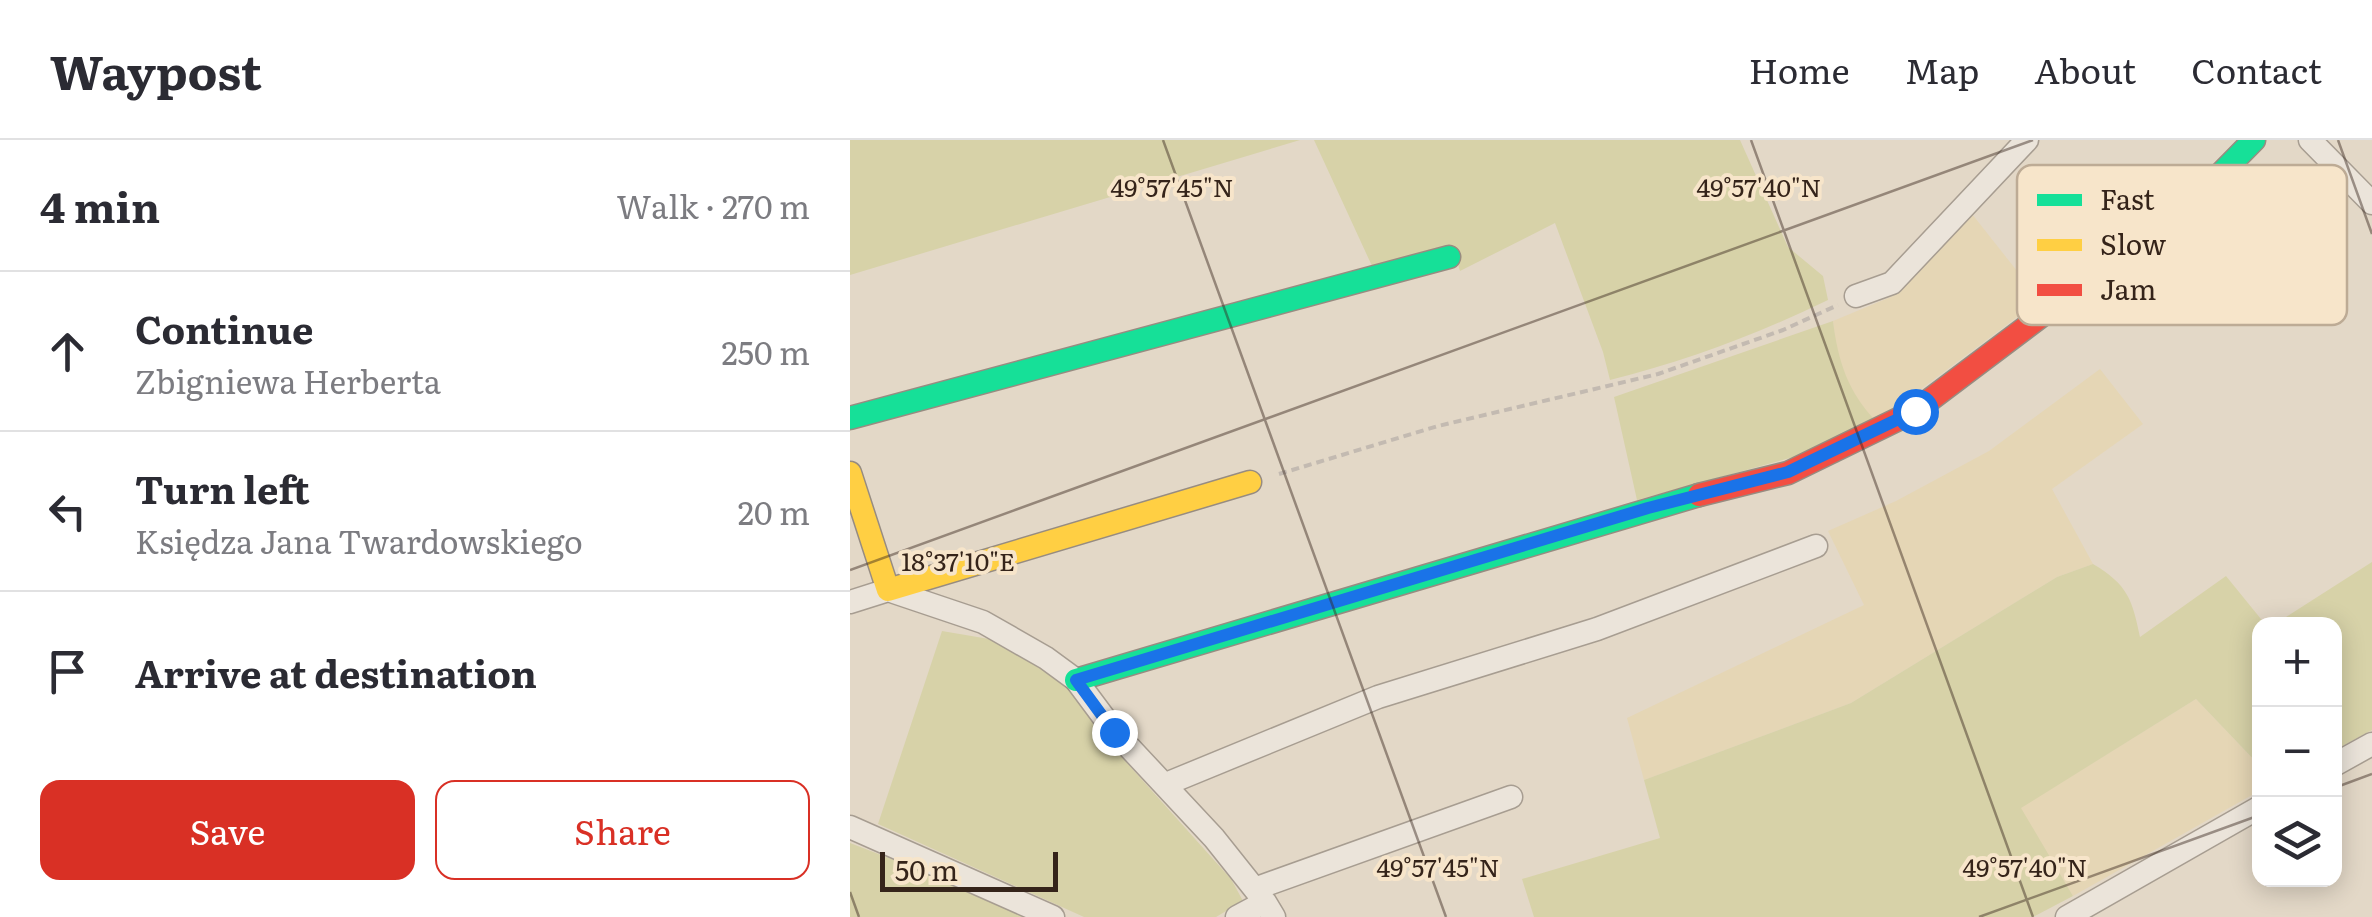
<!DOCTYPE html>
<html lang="en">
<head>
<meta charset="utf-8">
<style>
  body { margin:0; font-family:Literata,serif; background:#f7f7f7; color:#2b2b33 }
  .controls { position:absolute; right:30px; bottom:30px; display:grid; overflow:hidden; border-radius:20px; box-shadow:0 5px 25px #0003 }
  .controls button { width:90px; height:90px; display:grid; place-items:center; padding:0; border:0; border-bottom:2px solid #e1e1e2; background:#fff; color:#2b2b33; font:50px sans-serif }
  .scale { position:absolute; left:30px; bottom:25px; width:178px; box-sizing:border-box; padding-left:10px; border:5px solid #35241a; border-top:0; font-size:28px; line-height:35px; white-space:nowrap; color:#35241a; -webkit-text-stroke:8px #f7e5ca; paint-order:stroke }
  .stop { position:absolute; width:30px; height:30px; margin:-22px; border:8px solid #1a73e8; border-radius:50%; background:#fff }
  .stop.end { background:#1a73e8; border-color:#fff; box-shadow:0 2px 10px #0008 }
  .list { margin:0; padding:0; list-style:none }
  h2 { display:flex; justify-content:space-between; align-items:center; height:130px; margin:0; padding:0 40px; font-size:42px }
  h2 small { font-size:32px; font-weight:400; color:#7c7c81 }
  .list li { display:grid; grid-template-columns:65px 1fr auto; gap:30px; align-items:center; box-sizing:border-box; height:160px; padding:0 40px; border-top:2px solid #e1e1e2 }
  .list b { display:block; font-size:38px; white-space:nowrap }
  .list p { margin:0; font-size:32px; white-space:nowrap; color:#7c7c81 }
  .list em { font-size:32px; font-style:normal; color:#7c7c81 }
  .actions { display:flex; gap:20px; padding:30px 40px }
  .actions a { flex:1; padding:22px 0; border:2px solid #d93025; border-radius:20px; text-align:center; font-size:35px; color:#d93025 }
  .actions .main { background:#d93025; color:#fff }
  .icon { flex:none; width:55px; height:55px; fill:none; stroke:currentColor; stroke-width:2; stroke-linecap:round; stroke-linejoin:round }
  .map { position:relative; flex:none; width:1522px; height:777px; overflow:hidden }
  header { display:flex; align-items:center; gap:60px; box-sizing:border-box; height:140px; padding:0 50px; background:#fff; border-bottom:2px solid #e1e1e2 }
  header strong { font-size:48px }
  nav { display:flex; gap:55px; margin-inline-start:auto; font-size:35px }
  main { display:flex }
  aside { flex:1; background:#fff }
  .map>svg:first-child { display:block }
  .farmland { fill:#e5d6b5 }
  .green { fill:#d7d2a8 }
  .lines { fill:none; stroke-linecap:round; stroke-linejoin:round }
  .street-casing { stroke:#a79d91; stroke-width:25 }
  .fast-casing { stroke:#978c81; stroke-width:25 }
  .slow-casing { stroke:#978c81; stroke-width:25 }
  .jam-casing { stroke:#978c81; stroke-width:25 }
  .path { stroke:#c3bab1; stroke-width:4; stroke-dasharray:8 5; stroke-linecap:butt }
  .street { stroke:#ebe4da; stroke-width:22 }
  .fast { stroke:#16e098; stroke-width:22 }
  .slow { stroke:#ffcf43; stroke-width:22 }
  .jam { stroke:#f24e42; stroke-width:22 }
  .route { stroke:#1a73e8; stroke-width:12 }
  .ticks { fill:none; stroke:#35241a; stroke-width:2.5; stroke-opacity:0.45 }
  .key { fill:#f7e5ca; stroke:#bdab95; stroke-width:2.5 }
  .key-label { font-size:28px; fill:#35241a }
  .ticks-label { font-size:25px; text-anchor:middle; fill:#35241a; stroke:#f7e5ca; stroke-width:8; stroke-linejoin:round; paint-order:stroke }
</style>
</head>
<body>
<header>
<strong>Waypost</strong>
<nav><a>Home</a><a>Map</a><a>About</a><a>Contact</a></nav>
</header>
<main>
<aside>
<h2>4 min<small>Walk · 270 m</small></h2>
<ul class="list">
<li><svg class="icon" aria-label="ahead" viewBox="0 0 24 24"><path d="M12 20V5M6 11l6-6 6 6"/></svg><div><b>Continue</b><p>Zbigniewa Herberta</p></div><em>250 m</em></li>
<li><svg class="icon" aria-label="left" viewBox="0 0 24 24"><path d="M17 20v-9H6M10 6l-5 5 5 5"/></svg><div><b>Turn left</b><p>Księdza Jana Twardowskiego</p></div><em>20 m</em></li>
<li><svg class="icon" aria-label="arrive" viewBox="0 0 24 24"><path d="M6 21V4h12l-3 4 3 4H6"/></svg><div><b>Arrive at destination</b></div></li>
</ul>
<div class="actions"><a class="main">Save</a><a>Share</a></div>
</aside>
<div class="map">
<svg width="1522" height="777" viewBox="0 0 1522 777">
  <rect width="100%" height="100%" fill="#e3d8c7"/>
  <path class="farmland" d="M1122 74 1190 160 1027 282 1006 261 987 216 983 181 1043 156Z
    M1250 229 1293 284 1202 349 1243 424 1207 437 1001 563 794 640 777 578 1014 465 978 391 1046 361 1139 311Z
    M1346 559 1409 625V651L1223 756 1170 668Z"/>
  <path class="green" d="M0 0H450L0 135Z
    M464 0H890L938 107 973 136 978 160C908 194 836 221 760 240L753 212 705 83 610 131 602 105 522 126Z
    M983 181C988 221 998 253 1027 282L962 312 787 360 764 257Z
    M1522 422V590L1485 610 1484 484H1425Z
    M1243 424C1278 445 1282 459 1290 497L1376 436 1415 484H1410L1409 625 1346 559 1171 668 1223 756 1183 777H684L672 739 810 698 794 640 1001 563 1207 437Z
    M92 491 139 499 178 518 224 548 250 593 381 739 393 761 366 777H234L28 684Z
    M0 703 114 747 176 777H0Z"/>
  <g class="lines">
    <g class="street-casing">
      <path id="street" d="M1460 0 1522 63
        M1006 156 1042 143 1177 0
        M0 462 38 450 133 482 196 518 226 540 264 591 364 698 415 762
        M1484 625 1522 604
        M316 644 528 557 747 489 966 406
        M0 687 203 777
        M407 748 661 657
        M387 777 415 762 424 777
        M1217 777 1410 667"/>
    </g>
    <g class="fast-casing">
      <path id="fast" d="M1199 170 1344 61 1404 0
        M0 278 599 117
        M226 540 849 355"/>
    </g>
    <g class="slow-casing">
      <path id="slow" d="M0 333 38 450 400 342"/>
    </g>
    <g class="jam-casing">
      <path id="jam" d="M849 355 938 333 1065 271 1199 170"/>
    </g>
    <path class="path" d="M429 334 588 286 808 234 933 190 988 165"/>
    <use href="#street" class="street"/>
    <use href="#fast" class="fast"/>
    <use href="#slow" class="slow"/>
    <use href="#jam" class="jam"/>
  </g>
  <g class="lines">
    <path class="route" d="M264 592 226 540 798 368 938 332 1065 271"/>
  </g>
  <path class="ticks" d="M313 0 596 777M901 0 1183 777M1488 0 1522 94M0 430 1183 0M1484 648 1522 634M0 752 9 777M1129 777 1410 675"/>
  <rect x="1167" y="25" width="330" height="160" rx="15" class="key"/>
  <rect x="1187" y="54" width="45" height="12" fill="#16e098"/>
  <rect x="1187" y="99" width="45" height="12" fill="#ffcf43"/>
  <rect x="1187" y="144" width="45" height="12" fill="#f24e42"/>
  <g class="key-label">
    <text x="1250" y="70">Fast</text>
    <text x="1250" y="115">Slow</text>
    <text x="1250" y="160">Jam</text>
  </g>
  <g class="ticks-label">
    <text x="322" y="57">49°57'45"N</text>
    <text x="909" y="57">49°57'40"N</text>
    <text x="108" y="431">18°37'10"E</text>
    <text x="588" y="737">49°57'45"N</text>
    <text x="1175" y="737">49°57'40"N</text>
  </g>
</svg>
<div class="controls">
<button>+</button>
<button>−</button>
<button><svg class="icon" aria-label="layers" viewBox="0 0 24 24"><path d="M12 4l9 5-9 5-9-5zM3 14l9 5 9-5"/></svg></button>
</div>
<div class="scale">50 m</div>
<div class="stop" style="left:1065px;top:271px"></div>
<div class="stop end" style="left:264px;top:592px"></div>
</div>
</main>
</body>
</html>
